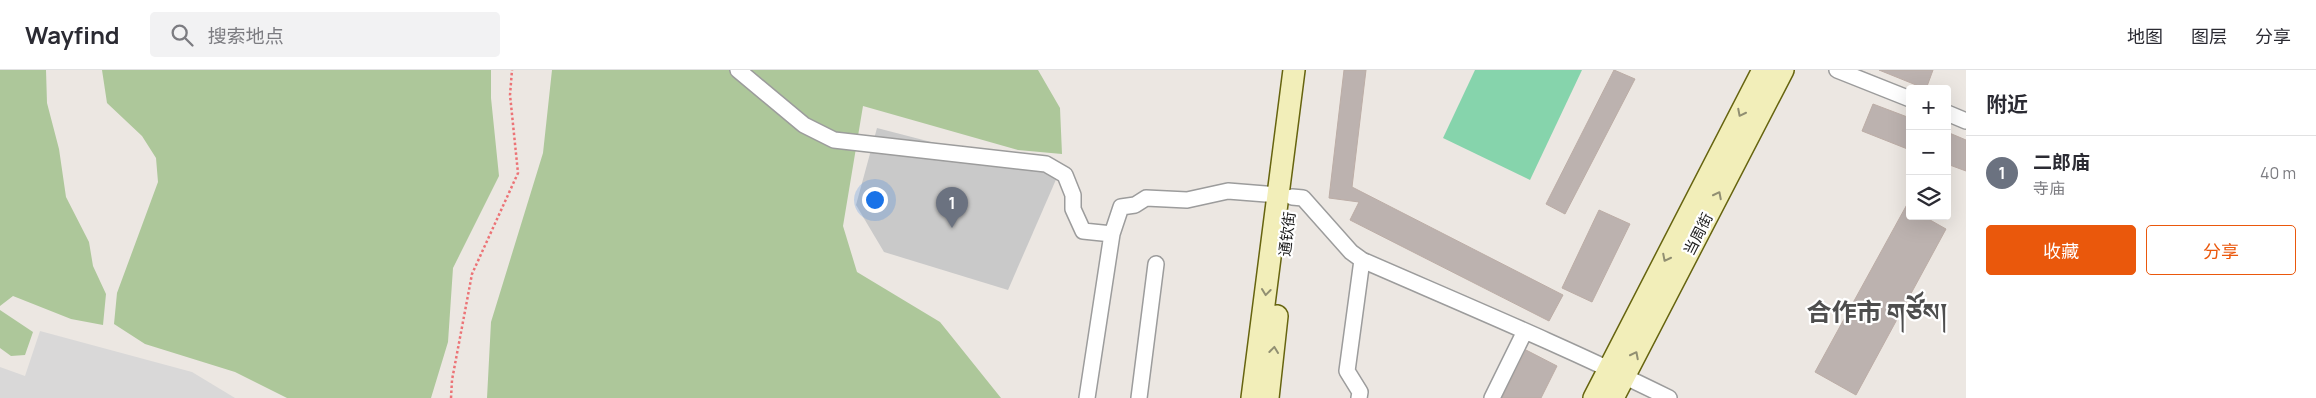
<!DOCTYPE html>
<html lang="zh">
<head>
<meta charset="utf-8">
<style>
  body { margin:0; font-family:Manrope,"Noto Sans SC","Noto Serif Tibetan",sans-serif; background:#f2f2f3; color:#2b2b33 }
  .controls { position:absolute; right:15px; top:15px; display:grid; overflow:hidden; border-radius:5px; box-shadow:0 5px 20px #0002 }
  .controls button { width:45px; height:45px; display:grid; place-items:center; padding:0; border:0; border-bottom:1px solid #e1e1e2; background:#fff; color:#2b2b33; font:25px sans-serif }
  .you { position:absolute; left:874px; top:129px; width:18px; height:18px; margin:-12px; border:4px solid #fff; border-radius:50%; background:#1a73e8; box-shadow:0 0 0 8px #1a73e833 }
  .badge { display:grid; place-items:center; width:32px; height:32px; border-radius:50%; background:#ea580c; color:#fff; font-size:16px; font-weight:700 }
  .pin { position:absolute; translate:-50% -41px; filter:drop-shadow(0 1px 2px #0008) }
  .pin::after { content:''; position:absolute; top:26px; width:18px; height:15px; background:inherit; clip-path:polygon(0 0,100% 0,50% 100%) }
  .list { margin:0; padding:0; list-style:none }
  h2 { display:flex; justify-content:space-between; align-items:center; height:65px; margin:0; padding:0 20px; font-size:21px }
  h2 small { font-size:16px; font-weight:400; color:#7c7c81 }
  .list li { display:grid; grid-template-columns:32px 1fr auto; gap:15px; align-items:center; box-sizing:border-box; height:75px; padding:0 20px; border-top:1px solid #e1e1e2 }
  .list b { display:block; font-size:19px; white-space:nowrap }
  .list p { margin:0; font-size:16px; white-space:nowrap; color:#7c7c81 }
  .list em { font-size:16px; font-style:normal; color:#7c7c81 }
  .actions { display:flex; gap:10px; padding:15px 20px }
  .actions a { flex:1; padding:11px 0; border:1px solid #ea580c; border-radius:5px; text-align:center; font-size:18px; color:#ea580c }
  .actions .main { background:#ea580c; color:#fff }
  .icon { flex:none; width:28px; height:28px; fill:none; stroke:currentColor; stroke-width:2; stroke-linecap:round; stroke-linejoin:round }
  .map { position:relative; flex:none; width:1966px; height:328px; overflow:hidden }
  header { display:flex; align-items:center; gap:30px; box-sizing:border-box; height:70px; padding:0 25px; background:#fff; border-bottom:1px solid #e1e1e2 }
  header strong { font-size:24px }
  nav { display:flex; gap:28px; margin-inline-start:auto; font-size:18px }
  .search { width:350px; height:45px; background:#f2f2f3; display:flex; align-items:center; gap:12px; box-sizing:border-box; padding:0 18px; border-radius:5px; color:#7c7c81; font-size:19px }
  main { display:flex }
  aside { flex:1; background:#fff }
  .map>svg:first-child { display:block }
  .residential { fill:#d9d8d8 }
  .religious { fill:#c9c9c9 }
  .forest { fill:#adc79a }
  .pitch { fill:#86d4ac }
  .building { fill:#bcb2af; stroke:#bcada6 }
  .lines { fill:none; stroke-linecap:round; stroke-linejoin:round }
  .minor-casing { stroke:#9c9c9c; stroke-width:18 }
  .secondary-casing { stroke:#66640f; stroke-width:24 }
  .path { stroke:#ec7376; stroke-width:2.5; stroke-dasharray:2.5 2.5; stroke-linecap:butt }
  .minor { stroke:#fff; stroke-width:15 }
  .secondary { stroke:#f2eeb9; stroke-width:21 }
  .oneway { stroke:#918f72 }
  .labels { text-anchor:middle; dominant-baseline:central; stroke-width:4.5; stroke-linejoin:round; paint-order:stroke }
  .street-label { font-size:15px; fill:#1b1b1b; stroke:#fff }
  .town-label { font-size:25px; font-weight:bold; fill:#4e4e4e; stroke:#fff }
</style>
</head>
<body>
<header>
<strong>Wayfind</strong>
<div class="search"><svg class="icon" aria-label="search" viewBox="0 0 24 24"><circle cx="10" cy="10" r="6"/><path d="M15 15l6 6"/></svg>搜索地点</div>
<nav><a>地图</a><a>图层</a><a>分享</a></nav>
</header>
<main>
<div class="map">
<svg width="1966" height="328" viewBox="0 0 1966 328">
  <rect width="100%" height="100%" fill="#ece7e2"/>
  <path class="residential" d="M40 261 192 302 235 328H0V297L25 306Z"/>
  <path class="religious" d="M877 58 1058 105 1008 220 884 182 856 135Z"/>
  <path class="forest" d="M0 0H46L47 33 59 79 66 127 89 172 93 196 106 224 103 255 71 249 13 226 0 236Z
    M102 0H491V28L499 106 453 198 448 272 431 328H287L235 302 145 274 114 254 117 223 158 112 156 88 142 66 107 33Z
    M552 0H1038L1060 38 1062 84 1018 80 863 36 843 156 857 202 940 252 1001 328H487L491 252 543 83Z
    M0 240 33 262 25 285 11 286 0 278Z"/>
  <path class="pitch" d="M1475 0H1582L1530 110 1443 68Z"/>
  <path class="building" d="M1344 0H1366L1352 117 1563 225 1549 251 1350 150 1359 132 1329 128Z
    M1614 0 1635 9 1565 144 1546 134Z
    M1879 0H1933L1926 19Z
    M1873 34 1910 48V80L1862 61Z
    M1947 62 1966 70V101L1947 94Z
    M1910 129V146H1923L1946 159 1856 325 1815 302Z
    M1599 140 1630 154 1592 232 1562 218Z
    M1526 280 1557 296 1541 328H1502Z"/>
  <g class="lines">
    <g class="minor-casing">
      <path id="minor" d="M738 0 804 55 834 70 1046 94 1065 105 1073 125V139L1083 161 1112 164
        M1837 0 1910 29
        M1947 43 1966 51
        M1292 127 1303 128 1351 182 1362 190C1465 235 1568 278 1669 328
        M1087 328 1112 164 1121 137 1135 135 1146 128 1187 130 1228 121 1278 125
        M1139 328 1156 194
        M1359 328 1360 322 1347 301 1362 190
        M1492 328 1525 261"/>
    </g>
    <g class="secondary-casing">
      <path id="secondary" d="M1252 328 1294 0
        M1268 328 1277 246
        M1594 328 1763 0
        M1613 328 1783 0"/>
    </g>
    <path class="path" d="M451 328 452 310 472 204 518 103 510 25 512 0"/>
    <use href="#minor" class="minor"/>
    <use href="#secondary" class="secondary"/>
  </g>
  <defs><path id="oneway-chevron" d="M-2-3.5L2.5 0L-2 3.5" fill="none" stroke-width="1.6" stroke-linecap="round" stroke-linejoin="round" transform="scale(1.25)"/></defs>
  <g class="oneway">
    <use href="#oneway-chevron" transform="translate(1741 43) rotate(117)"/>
    <use href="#oneway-chevron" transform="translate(1718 125) rotate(-63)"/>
    <use href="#oneway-chevron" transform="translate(1666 188) rotate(117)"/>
    <use href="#oneway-chevron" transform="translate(1266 222) rotate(97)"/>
    <use href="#oneway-chevron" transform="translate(1274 280) rotate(-83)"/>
    <use href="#oneway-chevron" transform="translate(1635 285) rotate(-63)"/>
  </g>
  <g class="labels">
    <g class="street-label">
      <text transform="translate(1287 164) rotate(-83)">通钦街</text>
      <text transform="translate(1698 164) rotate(-63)">当周街</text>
    </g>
    <g class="town-label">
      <text x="1877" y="241">合作市 གཙོས།</text>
    </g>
  </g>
</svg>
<div class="controls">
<button>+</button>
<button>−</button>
<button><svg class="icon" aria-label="layers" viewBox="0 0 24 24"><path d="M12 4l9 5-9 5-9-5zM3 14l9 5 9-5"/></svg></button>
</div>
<div class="you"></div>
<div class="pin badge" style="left:952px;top:158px;background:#6b7280">1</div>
</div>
<aside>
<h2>附近<small></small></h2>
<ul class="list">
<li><span class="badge" style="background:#6b7280">1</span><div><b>二郎庙</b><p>寺庙</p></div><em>40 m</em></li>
</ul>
<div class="actions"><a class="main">收藏</a><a>分享</a></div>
</aside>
</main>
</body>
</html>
